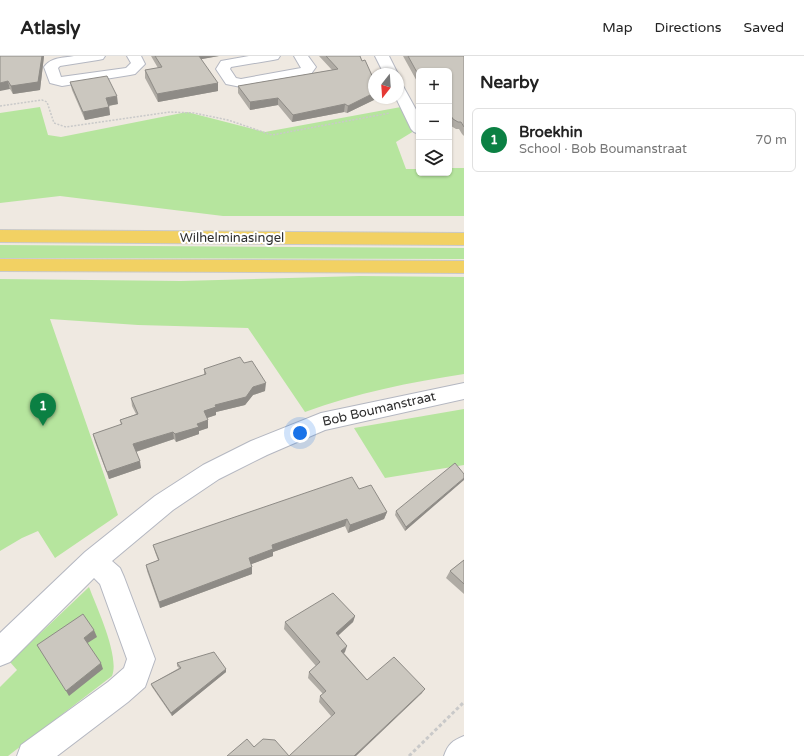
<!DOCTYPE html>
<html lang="en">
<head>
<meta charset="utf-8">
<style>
  body { margin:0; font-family:"Varela Round",sans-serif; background:#f2f2f2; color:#222 }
  .controls { position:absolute; right:12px; top:12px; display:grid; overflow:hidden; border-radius:6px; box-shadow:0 1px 3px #0004 }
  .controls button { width:36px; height:36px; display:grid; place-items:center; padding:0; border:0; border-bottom:1px solid #e0e0e0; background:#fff; color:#222; font:20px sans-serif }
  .compass { position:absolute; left:368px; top:12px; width:36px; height:36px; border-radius:50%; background:#fff; box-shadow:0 1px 3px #0004; rotate:197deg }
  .you { position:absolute; left:300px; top:377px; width:14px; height:14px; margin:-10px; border:3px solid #fff; border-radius:50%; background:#1a73e8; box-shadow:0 0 0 6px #1a73e833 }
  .badge { display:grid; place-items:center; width:26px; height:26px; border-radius:50%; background:#0b8043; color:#fff; font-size:13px; font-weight:700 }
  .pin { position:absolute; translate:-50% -33px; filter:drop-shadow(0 1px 2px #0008) }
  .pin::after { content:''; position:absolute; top:21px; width:14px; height:12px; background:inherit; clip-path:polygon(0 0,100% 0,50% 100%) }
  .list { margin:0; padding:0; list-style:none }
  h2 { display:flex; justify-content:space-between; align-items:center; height:52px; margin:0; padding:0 16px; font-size:17px }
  h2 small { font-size:13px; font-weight:400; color:#767676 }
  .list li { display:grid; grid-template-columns:26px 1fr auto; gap:12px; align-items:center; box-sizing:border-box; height:64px; margin:0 8px 8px; padding:0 8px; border:1px solid #e0e0e0; border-radius:6px }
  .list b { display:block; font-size:15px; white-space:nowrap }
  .list p { margin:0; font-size:13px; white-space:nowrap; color:#767676 }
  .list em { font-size:13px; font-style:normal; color:#767676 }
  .icon { flex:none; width:22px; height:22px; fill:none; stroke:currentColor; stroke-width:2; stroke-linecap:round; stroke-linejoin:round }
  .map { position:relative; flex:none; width:464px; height:700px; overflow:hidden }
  header { display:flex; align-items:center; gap:24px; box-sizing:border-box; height:56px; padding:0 20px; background:#fff; border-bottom:1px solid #e0e0e0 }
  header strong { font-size:19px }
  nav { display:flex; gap:22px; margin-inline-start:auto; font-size:14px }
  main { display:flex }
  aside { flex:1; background:#fff }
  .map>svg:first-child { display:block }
  .green { fill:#b6e59e }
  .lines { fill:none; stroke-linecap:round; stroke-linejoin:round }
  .minor-casing { stroke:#b4b7c1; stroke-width:2 }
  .tertiary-casing { stroke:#b4b7c1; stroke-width:2 }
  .primary-casing { stroke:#c9c9c9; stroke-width:2 }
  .path-far1 { stroke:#c9c9c9; stroke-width:1.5; stroke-dasharray:2 1.5; stroke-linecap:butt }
  .path { stroke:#c9c9c9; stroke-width:3; stroke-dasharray:3.5 2.5; stroke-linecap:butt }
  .minor { fill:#fff; fill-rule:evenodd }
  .tertiary { fill:#fff; fill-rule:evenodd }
  .primary { fill:#f2d163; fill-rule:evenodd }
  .wall { fill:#afaba4 }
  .shaded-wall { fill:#8e8b86 }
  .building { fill:#cbc7bf; stroke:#8e8b86 }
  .labels { text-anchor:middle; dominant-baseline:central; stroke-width:4; stroke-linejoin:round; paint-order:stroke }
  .street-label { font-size:13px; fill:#2e2e2e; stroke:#fff }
</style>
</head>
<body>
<header>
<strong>Atlasly</strong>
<nav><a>Map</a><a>Directions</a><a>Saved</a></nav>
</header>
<main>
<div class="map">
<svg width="464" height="700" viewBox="0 0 464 700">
  <rect width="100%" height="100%" fill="#efe9e1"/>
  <path class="green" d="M40 51 48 79 61 81 187 56 265 76 401 51 414 75 396 86 406 113H419V117H449V112H464V160H223L60 140 0 147V57Z
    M0 189 464 192V203L0 202Z
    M359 220 464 221V318C411 326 356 337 305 356L248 272 138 269 50 263 118 459 55 502 38 475 22 482 0 495V223L181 225Z
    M464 353V409L385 422 354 372Z
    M89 531C97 552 120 601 112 620L8 700H0V631L17 614 10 606Z"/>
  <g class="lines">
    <g class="minor-casing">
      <path id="minor" d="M74 0H105L103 3 98 4 60 10 58 12 61 21 126 12 131 7 127 0H141L145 8 135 18 130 19 62 30 50 27 44 11C51 1 63 2 74 0Z
        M249 0H280L278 3 273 4 231 11 230 13 236 22 241 23 301 12 294 0H308L316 11 311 18 306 19 241 31 226 28 216 13 221 5Z
        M375 0H389L398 18H384Z
        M398 29 403 30 419 59V78L414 76 411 73 396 42H398Z
        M464 327V343L325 374 267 399 219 423 173 454 112 505 120 512 124 521 155 603 145 631 128 646 57 700H17L21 689 108 626 124 612 127 603 100 528 94 522 10 606 0 610V577L85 496 155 440 203 409 251 385 321 357Z"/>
    </g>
    <g class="tertiary-casing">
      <path id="tertiary" d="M464 680V700H444C448 688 452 685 464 680Z"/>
    </g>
    <g class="primary-casing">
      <path id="primary" d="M0 174 464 177V189L0 186Z
        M0 203 464 205V217L0 215Z"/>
    </g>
    <path class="path-far1" d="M0 50 42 44 47 46 54 67 66 71 170 56 194 57 228 64 272 79 390 57"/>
    <path class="path" d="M409 700 464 646"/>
    <use href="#minor" class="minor"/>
    <use href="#tertiary" class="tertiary"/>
    <use href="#primary" class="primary"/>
  </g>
  <path class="wall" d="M0 0H44L40 34 13 38 10 33Z
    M151 0H219L201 3 218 35 158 46 145 22V14L158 12Z
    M319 0H360L374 42H378L347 57 344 56 292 66 278 49 250 54 238 37V30L332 14Z
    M403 0H464V80L462 78 459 73H456L451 70 449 67V15H419V29Z
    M70 26 118 48 109 50 110 59 85 64 72 34Z
    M244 307 265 335 253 339 245 349 216 356V359L207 362 208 372 199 375V378L176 386 174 383 136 396 141 412 109 423 95 386 93 378 121 369 120 364 136 358 132 350 131 342 204 319V313Z
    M464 418 405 475 395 459 396 455Z
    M359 433 387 456 384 463 348 477 345 470 273 496V500L251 508 252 511V518L160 552 147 515 146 509 158 504 155 496 153 489Z
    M464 504V538L446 522 450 515Z
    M355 560 353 566 338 580 345 596 344 597 367 624 425 633 421 638 331 660 319 646 320 640 323 638 308 622 309 616 316 610 284 573 285 566Z
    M177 607 226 613V616L172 660 152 631 151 628 179 612 177 610Z"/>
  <path class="shaded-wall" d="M42 0H44L40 34 13 38 11 30Z
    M197 0H219L197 4Z
    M8 25 10 33 0 35V27Z
    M218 27V35L158 46 157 38Z
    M374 37V42H378L347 57 348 50Z
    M117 40 118 48 107 50 106 42Z
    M278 42V49L250 54V46Z
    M345 48 344 56 292 66 293 59Z
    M109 51 110 59 85 64 83 56Z
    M266 327 265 335 253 339 245 349 216 356V359L204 363V355L215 349 253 331Z
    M208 364V372L199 375V378L176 386 175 378 197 368Z
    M173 376 174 383 135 396 133 388Z
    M140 405 141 412 109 423 107 416Z
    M464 422V424L405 475 406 471Z
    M387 456 384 463 348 477 350 469Z
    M347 463 345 470 273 496V500L249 509V502L272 489Z
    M252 511V518L160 552 159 546Z
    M355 560 353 566 334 583 336 577Z
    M94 574 97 581 86 588 84 582Z
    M347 590 345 596 339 601 341 595Z
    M101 607 103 613 69 640 66 635Z
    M226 613V616L172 660 171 657Z
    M425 633 421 638 356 700H354Z"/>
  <path class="building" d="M0 0H42L38 26 11 30 8 25 0 27Z
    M155 0H199L218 27 157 38 145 14 162 11Z
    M326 0H360L362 5 365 4 374 24V37L348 50 345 48 293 59 278 42 250 46 238 30 338 13Z
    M408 0H464V71L461 66H458L453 63 449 57V15H419V20Z
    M107 20 117 40 106 42 109 51 83 56 70 26Z
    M240 301 244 307 252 305 266 327 253 331 246 341 215 349 216 351 204 355 208 364 197 368 199 371 175 378 173 376 133 388 140 405 107 416 93 378 122 368 120 364 138 358 131 342 206 318 204 313Z
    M455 407 464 418V422L406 471 396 455Z
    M352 421 359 433 371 429 387 456 350 469 347 463 272 489 273 493 249 502 252 511 159 546 146 509 159 504 153 489Z
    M464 504V528L450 515Z
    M333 537 355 560 336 577 347 590 341 595 367 624 394 601 425 633 354 700H289L335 657 320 640 326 635 309 616 320 606 285 566Z
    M83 558 94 574 84 582 101 607 66 635 37 589Z
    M214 596 226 613 171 657 151 628 181 612 177 607Z
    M247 683 254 691 263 683 275 684 289 700H227Z"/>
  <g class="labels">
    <g class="street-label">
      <text x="232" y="182">Wilhelminasingel</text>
      <text transform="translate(379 353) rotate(-13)">Bob Boumanstraat</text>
    </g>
  </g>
</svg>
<div class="controls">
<button>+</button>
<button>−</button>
<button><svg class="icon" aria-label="layers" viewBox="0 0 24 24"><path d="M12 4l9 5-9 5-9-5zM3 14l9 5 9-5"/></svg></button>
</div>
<svg class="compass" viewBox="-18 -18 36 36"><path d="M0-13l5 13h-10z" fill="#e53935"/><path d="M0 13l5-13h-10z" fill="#767676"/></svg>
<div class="you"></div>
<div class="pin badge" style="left:43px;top:370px">1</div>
</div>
<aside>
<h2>Nearby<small></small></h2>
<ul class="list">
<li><span class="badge">1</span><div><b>Broekhin</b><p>School · Bob Boumanstraat</p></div><em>70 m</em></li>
</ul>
</aside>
</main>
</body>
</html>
